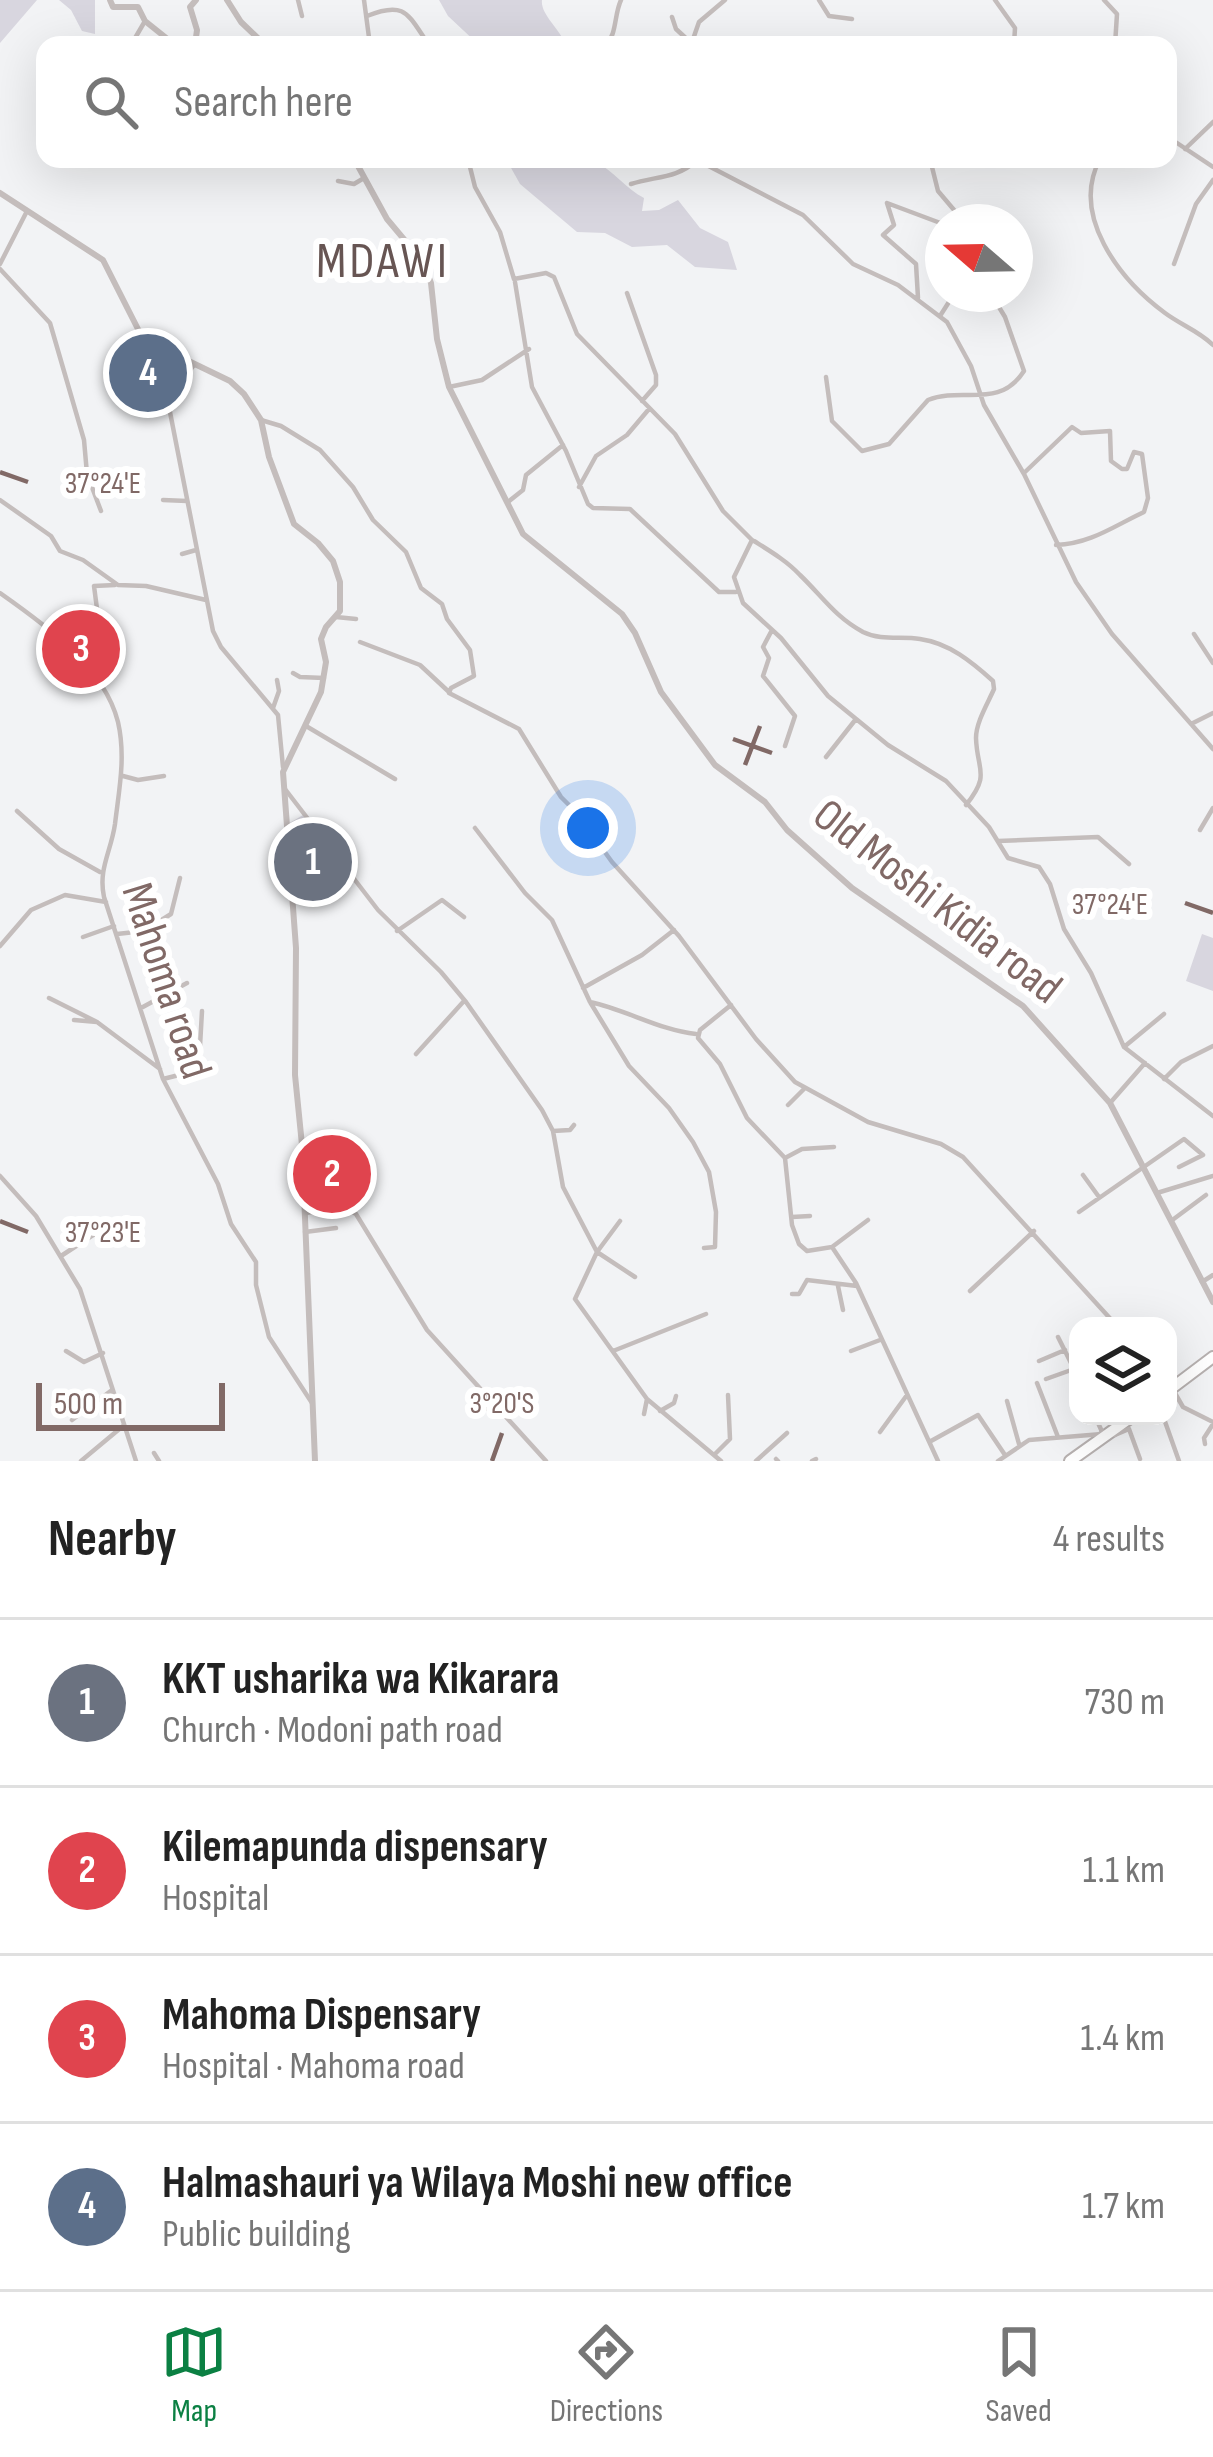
<!DOCTYPE html>
<html lang="en">
<head>
<meta charset="utf-8">
<style>
  body { margin:0; font-family:"Sofia Sans Condensed",sans-serif; background:#f2f2f2; color:#222 }
  .controls { position:absolute; right:36px; bottom:36px; display:grid; overflow:hidden; border-radius:24px; box-shadow:0 12px 48px #0002 }
  .controls button { width:108px; height:108px; display:grid; place-items:center; padding:0; border:0; border-bottom:3px solid #e0e0e0; background:#fff; color:#222; font:60px sans-serif }
  .compass { position:absolute; left:925px; top:204px; width:108px; height:108px; border-radius:50%; background:#fff; box-shadow:0 12px 48px #0002; rotate:290deg }
  .scale { position:absolute; left:36px; bottom:30px; width:189px; box-sizing:border-box; padding-left:12px; border:6px solid #816966; border-top:0; font-size:33px; line-height:42px; white-space:nowrap; color:#816966; -webkit-text-stroke:9px #fff; paint-order:stroke }
  .you { position:absolute; left:588px; top:828px; width:42px; height:42px; margin:-30px; border:9px solid #fff; border-radius:50%; background:#1a73e8; box-shadow:0 0 0 18px #1a73e833 }
  .badge { display:grid; place-items:center; width:78px; height:78px; border-radius:50%; background:#0b8043; color:#fff; font-size:39px; font-weight:700 }
  .pin { position:absolute; translate:-50% -50%; border:6px solid #fff; box-shadow:0 3px 12px #0006 }
  .list { margin:0; padding:0; list-style:none }
  h2 { display:flex; justify-content:space-between; align-items:center; height:156px; margin:0; padding:0 48px; font-size:51px }
  h2 small { font-size:39px; font-weight:400; color:#767676 }
  .list li { display:grid; grid-template-columns:78px 1fr auto; gap:36px; align-items:center; box-sizing:border-box; height:168px; padding:0 48px; border-top:3px solid #e0e0e0 }
  .list b { display:block; font-size:45px; white-space:nowrap }
  .list p { margin:0; font-size:39px; white-space:nowrap; color:#767676 }
  .list em { font-size:39px; font-style:normal; color:#767676 }
  .icon { flex:none; width:66px; height:66px; fill:none; stroke:currentColor; stroke-width:2; stroke-linecap:round; stroke-linejoin:round }
  .map { position:relative; flex:none; width:1213px; height:1461px; overflow:hidden }
  .search { position:absolute; background:#fff; box-shadow:0 12px 48px #0002; left:36px; right:36px; top:36px; height:132px; display:flex; align-items:center; gap:30px; box-sizing:border-box; padding:0 42px; border-radius:24px; color:#767676; font-size:45px }
  .sheet { height:828px; background:#fff }
  nav { display:flex; justify-content:space-around; align-items:center; box-sizing:border-box; height:168px; border-top:3px solid #e0e0e0; background:#fff; font-size:33px; color:#767676 }
  nav a { display:grid; justify-items:center; gap:6px }
  nav .on { color:#0b8043 }
  .map>svg:first-child { display:block }
  .green { fill:#d8d6df }
  .lines { fill:none; stroke-linecap:round; stroke-linejoin:round }
  .trunk-casing { stroke:#b7b1b0; stroke-width:14 }
  .minor { stroke:#c4bdbc; stroke-width:4.5 }
  .tertiary { stroke:#c4bdbc; stroke-width:6 }
  .trunk { stroke:#fff; stroke-width:10 }
  .ticks { fill:none; stroke:#816966; stroke-width:4.5 }
  .labels { text-anchor:middle; dominant-baseline:central; stroke-width:12; stroke-linejoin:round; paint-order:stroke }
  .street-label { font-size:45px; fill:#816966; stroke:#fff }
  .quarter-label { font-size:51px; letter-spacing:3px; fill:#675553; stroke:#fff }
  .ticks-label { font-size:30px; text-anchor:middle; fill:#816966; stroke:#fff; stroke-width:12; stroke-linejoin:round; paint-order:stroke }
</style>
</head>
<body>
<div class="map">
<svg width="1213" height="1461" viewBox="0 0 1213 1461">
  <rect width="100%" height="100%" fill="#f2f3f5"/>
  <path class="green" d="M0 0H37L0 43Z
    M59 0H95V34L82 31 71 10Z
    M439 0H542C540 14 560 29 566 45H479L448 16Z
    M506 159C532 159 572 151 596 162 614 171 626 189 644 198L642 211 659 210 678 200 700 228 728 242 737 270 695 267 667 245 632 247 605 233 577 232 520 184Z
    M303 815 320 844 305 853 288 824Z
    M1202 934 1213 938V991L1186 981Z"/>
  <g class="lines">
    <g class="trunk-casing">
      <path id="trunk" d="M1168 1391 1213 1357
        M1070 1461 1133 1416"/>
    </g>
    <path class="minor" d="M298 0 302 16
      M364 0 370 45
      M819 0 829 16 852 19
      M995 0 1015 28 1014 45
      M1104 0 1117 14 1115 45
      M367 16C406 0 408 15 429 45
      M672 17 676 29 689 41
      M131 45 145 21
      M606 45C617 34 614 15 621 0
      M691 45 699 22 725 0
      M1168 137 1213 167
      M1185 149 1213 122
      M468 159 475 187 500 232 514 279 546 273 554 277 577 334 675 434 723 511 752 540 734 577 743 603 781 638 828 696 888 745 946 781 989 827 1008 858 1039 867 1050 884 1064 929 1091 973 1124 1047 1213 1116
      M695 159 803 215 853 264 898 285 947 322 971 366 984 405 1024 474 1076 582 1112 634 1213 749
      M930 159 938 191 960 217V222
      M1100 159C1070 215 1119 279 1165 313 1181 325 1199 331 1213 345
      M338 181 354 184 364 178
      M631 184C655 176 677 179 697 160
      M0 264 26 213
      M1174 264 1196 204 1213 180
      M0 269 50 323 84 440 87 474 101 511
      M515 282 532 387 566 451 588 504 593 508 630 509 719 592H736
      M627 293 656 375V385L642 401
      M918 298 916 264 883 235 894 225 887 203 943 224
      M940 316 954 294
      M194 365 173 393 169 407 213 631 221 647 278 715 283 767
      M826 377 832 421 862 451 889 444 928 400C962 386 999 410 1024 371L1005 317 991 294
      M449 387 482 380 529 349
      M261 420 281 426 320 450 353 487 373 520 406 552 421 588 442 604 447 619 470 650 474 676 451 688 449 693 519 729 561 797 576 812 612 862 679 936 756 1039 795 1082 868 1122 941 1144 963 1157 1117 1326
      M1024 473 1072 427 1081 433 1110 431 1111 461 1122 469H1127L1134 452 1142 454 1148 498 1144 512C1114 526 1090 544 1056 545
      M579 487 596 456 627 435 649 409
      M0 500 51 536 60 551 83 560 118 585 146 586 206 600
      M163 500 187 501
      M508 502 523 490 526 475 563 445
      M754 541C770 551 787 561 800 575 822 596 835 617 863 632 881 641 901 636 920 639 949 643 972 662 993 681L994 689C988 703 976 722 976 738 977 771 991 774 966 805
      M182 554 196 550
      M0 593C44 624 104 666 118 722 126 757 119 790 115 824 111 852 98 869 104 897L163 1079 218 1184 231 1224 256 1262V1285L269 1337 312 1403
      M336 617 356 619
      M772 630 763 647 769 658 763 676 795 716 785 746
      M1194 634 1213 663
      M360 642 420 665 449 692
      M293 673 300 677 324 678
      M94 677 99 624 94 586 115 585
      M273 708 279 691 277 680
      M1191 724 1213 713
      M306 726 395 779
      M826 757 856 719
      M123 776 138 780 164 776
      M285 789 378 910 441 972 466 1002 542 1110 553 1131 563 1187 597 1252 575 1299 647 1399 721 1461
      M17 811 59 849 100 872
      M475 828 525 893 552 920 590 1002 629 1066 669 1108 693 1142 709 1172 716 1212 715 1247 704 1248
      M1200 830 1213 808
      M998 841 1098 837 1129 864
      M397 931 442 900 464 917
      M117 934 144 931 171 914 180 878
      M83 937 114 926
      M0 946 31 910 65 895 106 902
      M583 988 642 955 674 930
      M49 998 97 1022 160 1069
      M590 1002C627 1010 659 1030 696 1034
      M731 1005 700 1030 698 1038 720 1064 747 1118 785 1158 792 1225 799 1244 807 1251 832 1247 856 1283 938 1461
      M141 1008 187 983
      M74 1020 97 1022
      M1124 1047 1164 1014
      M416 1054 464 1001
      M163 1079 191 1072 199 1064 202 1011
      M1164 1079 1181 1062 1213 1046
      M1110 1103 1145 1063
      M788 1105 804 1089
      M553 1131 570 1130 574 1125
      M785 1158 802 1149 834 1147
      M303 1169 311 1176 325 1177
      M1083 1175 1099 1197
      M0 1176 36 1216 80 1289 136 1461
      M1157 1193 1213 1176
      M1079 1212 1184 1139 1203 1155 1179 1167
      M306 1213 343 1206 356 1214 427 1330 546 1461
      M792 1217 810 1216
      M620 1221 597 1252 635 1277
      M1171 1221 1206 1195
      M305 1232 336 1228
      M832 1247 868 1220
      M61 1256 116 1220
      M1202 1282 1213 1275
      M838 1286 843 1310
      M970 1291 1034 1231
      M792 1294H799L807 1280 857 1286
      M1058 1337 1078 1377
      M66 1351 84 1362 103 1353
      M613 1351 706 1314
      M851 1351 880 1340
      M1039 1361 1065 1350
      M1046 1379 1074 1369
      M1037 1383 1058 1437
      M1172 1388 1183 1407 1213 1422
      M1007 1401 1019 1444
      M481 1411 495 1405
      M660 1411 674 1403 676 1396
      M644 1414 647 1399
      M1095 1416 1103 1434
      M1163 1416 1179 1461
      M72 1420 112 1390
      M880 1432 907 1395
      M1110 1433 1115 1435 1129 1429 1140 1459
      M931 1441 978 1415 1005 1455
      M1205 1444 1204 1438 1213 1424
      M154 1453 159 1461
      M714 1455 730 1439 728 1395
      M776 1459 778 1461
      M81 1461 123 1426
      M756 1461 787 1433
      M812 1461 816 1459
      M998 1461 1029 1440 1102 1434"/>
    <path class="tertiary" d="M110 0 113 7H138L145 21 175 45
      M227 0 241 22 265 45
      M195 45 197 30 190 7 196 0
      M347 159 358 166 387 219 423 262 431 283 437 339 449 387 523 534 622 614 635 633 661 692 715 765 765 802 787 830 852 888 1023 1006 1110 1103 1213 1302
      M0 193 103 260 143 339 230 381 244 394 261 420 269 457 294 524 318 543 333 561 340 582V611L326 627 321 639 326 662 321 692 283 772 296 948 295 1075 302 1145 315 1461"/>
    <use href="#trunk" class="trunk"/>
  </g>
  <path class="ticks" d="M0 472 28 482M733 739 772 753M745 765 760 726M1185 903 1213 913M0 1221 28 1232M492 1461 502 1433"/>
  <g class="labels">
    <g class="street-label">
      <text transform="translate(937 902) rotate(38)">Old Moshi Kidia road</text>
      <text transform="translate(166 981) rotate(72)">Mahoma road</text>
    </g>
    <g class="quarter-label">
      <text x="383" y="261">MDAWI</text>
    </g>
  </g>
  <g class="ticks-label">
    <text x="103" y="493">37°24'E</text>
    <text x="1110" y="914">37°24'E</text>
    <text x="103" y="1242">37°23'E</text>
    <text x="502" y="1413">3°20'S</text>
  </g>
</svg>
<div class="controls">
<button><svg class="icon" aria-label="layers" viewBox="0 0 24 24"><path d="M12 4l9 5-9 5-9-5zM3 14l9 5 9-5"/></svg></button>
</div>
<svg class="compass" viewBox="-18 -18 36 36"><path d="M0-13l5 13h-10z" fill="#e53935"/><path d="M0 13l5-13h-10z" fill="#767676"/></svg>
<div class="scale">500 m</div>
<div class="you"></div>
<div class="pin badge" style="left:313px;top:862px;background:#6b7280">1</div>
<div class="pin badge" style="left:332px;top:1174px;background:#e0444e">2</div>
<div class="pin badge" style="left:81px;top:649px;background:#e0444e">3</div>
<div class="pin badge" style="left:148px;top:373px;background:#5c6f8a">4</div>
<div class="search"><svg class="icon" aria-label="search" viewBox="0 0 24 24"><circle cx="10" cy="10" r="6"/><path d="M15 15l6 6"/></svg>Search here</div>
</div>
<section class="sheet">
<h2>Nearby<small>4 results</small></h2>
<ul class="list">
<li><span class="badge" style="background:#6b7280">1</span><div><b>KKT usharika wa Kikarara</b><p>Church · Modoni path road</p></div><em>730 m</em></li>
<li><span class="badge" style="background:#e0444e">2</span><div><b>Kilemapunda dispensary</b><p>Hospital</p></div><em>1.1 km</em></li>
<li><span class="badge" style="background:#e0444e">3</span><div><b>Mahoma Dispensary</b><p>Hospital · Mahoma road</p></div><em>1.4 km</em></li>
<li><span class="badge" style="background:#5c6f8a">4</span><div><b>Halmashauri ya Wilaya Moshi new office</b><p>Public building</p></div><em>1.7 km</em></li>
</ul>
</section>
<nav>
<a class="on"><svg class="icon" aria-label="map" viewBox="0 0 24 24"><path d="M3 6l6-2 6 2 6-2v14l-6 2-6-2-6 2zM9 4v14M15 6v14"/></svg>Map</a>
<a><svg class="icon" aria-label="directions" viewBox="0 0 24 24"><path d="M12 3l9 9-9 9-9-9zM9 14v-3h6M13 9l2 2-2 2"/></svg>Directions</a>
<a><svg class="icon" aria-label="saved" viewBox="0 0 24 24"><path d="M7 4h10v16l-5-4-5 4z"/></svg>Saved</a>
</nav>
</body>
</html>
